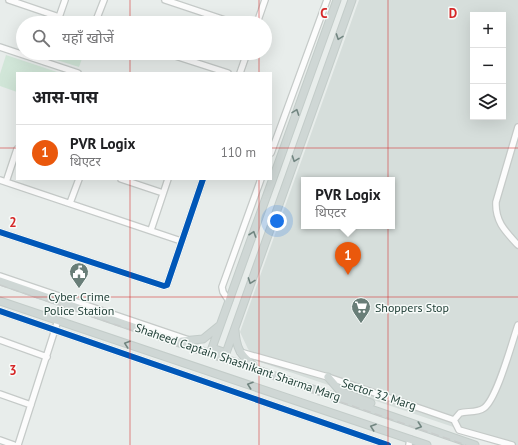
<!DOCTYPE html>
<html lang="hi">
<head>
<meta charset="utf-8">
<style>
  body { margin:0; font-family:"PT Sans","Noto Sans Devanagari",sans-serif; background:#f6f6f6; color:#202124 }
  .controls { position:absolute; right:12px; top:12px; display:grid; overflow:hidden; border-radius:0px; box-shadow:0 4px 16px #0002 }
  .controls button { width:36px; height:36px; display:grid; place-items:center; padding:0; border:0; border-bottom:1px solid #e0e0e0; background:#fff; color:#202124; font:20px sans-serif }
  .you { position:absolute; left:277px; top:221px; width:14px; height:14px; margin:-10px; border:3px solid #fff; border-radius:50%; background:#1a73e8; box-shadow:0 0 0 6px #1a73e833 }
  .badge { display:grid; place-items:center; width:26px; height:26px; border-radius:50%; background:#ea580c; color:#fff; font-size:13px; font-weight:700 }
  .pin { position:absolute; translate:-50% -33px; filter:drop-shadow(0 1px 2px #0008) }
  .pin::after { content:''; position:absolute; top:21px; width:14px; height:12px; background:inherit; clip-path:polygon(0 0,100% 0,50% 100%) }
  .popup { position:absolute; left:301px; top:177px; width:94px; height:52px; box-sizing:border-box; display:grid; place-content:center; border-radius:0px; background:#fff; filter:drop-shadow(0 1px 3px #0005); font-size:13px; white-space:nowrap; color:#757577 }
  .popup b { font-size:15px; color:#202124 }
  .popup::after { content:''; position:absolute; left:50%; top:100%; margin-left:-8px; border:8px solid transparent; border-top-color:#fff }
  .list { margin:0; padding:0; list-style:none }
  h2 { display:flex; justify-content:space-between; align-items:center; height:52px; margin:0; padding:0 16px; font-size:17px }
  h2 small { font-size:13px; font-weight:400; color:#757577 }
  .list li { display:grid; grid-template-columns:26px 1fr auto; gap:12px; align-items:center; box-sizing:border-box; height:56px; padding:0 16px; border-top:1px solid #e0e0e0 }
  .list b { display:block; font-size:15px; white-space:nowrap }
  .list p { margin:0; font-size:13px; white-space:nowrap; color:#757577 }
  .list em { font-size:13px; font-style:normal; color:#757577 }
  .icon { flex:none; width:22px; height:22px; fill:none; stroke:currentColor; stroke-width:2; stroke-linecap:round; stroke-linejoin:round }
  .map { position:relative; flex:none; width:518px; height:445px; overflow:hidden }
  .search { position:absolute; background:#fff; box-shadow:0 4px 16px #0002; left:16px; top:16px; width:256px; height:44px; display:flex; align-items:center; gap:10px; box-sizing:border-box; padding:0 14px; border-radius:22px; color:#757577; font-size:15px }
  .panel { position:absolute; background:#fff; box-shadow:0 4px 16px #0002; left:16px; top:72px; width:256px; height:108px; border-radius:0px }
  .map>svg:first-child { display:block }
  .built { fill:#d6dedb; fill-rule:evenodd }
  .green { fill:#d1e6d8 }
  .lines { fill:none; stroke-linecap:round; stroke-linejoin:round }
  .minor-casing { stroke:#c5cac8; stroke-width:8 }
  .major-casing { stroke:#c3ccc9; stroke-width:9 }
  .minor { stroke:#fcfcfc; stroke-width:5.5 }
  .major { stroke:#cfd7d5; stroke-width:7 }
  .rail { stroke:#c9cdcc; stroke-width:1.5; stroke-dasharray:8 4; stroke-linecap:butt }
  .cycleway-casing { stroke:#f7fbf9; stroke-width:8 }
  .cycleway { stroke:#0057b8; stroke-width:6 }
  .oneway { stroke:#718580 }
  .grid { fill:none; stroke:#d62828; stroke-width:1; stroke-opacity:0.55 }
  .labels { text-anchor:middle; dominant-baseline:central; stroke-width:3; stroke-linejoin:round; paint-order:stroke }
  .poi-label { font-size:12px; fill:#24423a; stroke:#f7fbf9 }
  .street-label { font-size:12px; fill:#24423a; stroke:#f7fbf9 }
  .grid-label { font-size:13px; text-anchor:middle; font-weight:bold; fill:#d62828; stroke:#f7fbf9; stroke-width:3; stroke-linejoin:round; paint-order:stroke }
</style>
</head>
<body>
<div class="map">
<svg width="518" height="445" viewBox="0 0 518 445">
  <rect width="100%" height="100%" fill="#e8edeb"/>
  <path class="built" d="M359 0H518V445H507L260 362 248 349 240 332ZM473 15H503V117H473ZM304 180H392V226H304Z"/>
  <path class="green" d="M48 53H84L79 67 47 57Z
    M6 55 60 73H17V92L0 86V74Z"/>
  <g class="lines">
    <g class="minor-casing">
      <path id="minor" d="M9 0 59 17
        M165 0 234 23
        M57 23 65 0
        M95 23 104 0
        M257 23 265 0
        M0 47 78 73
        M166 53 228 73
        M45 62 48 53
        M240 73 247 53
        M518 127 496 202C495 222 506 232 518 245
        M271 153 327 0
        M121 179 163 193
        M0 180 181 241
        M6 182 17 149
        M70 203 79 179
        M151 230 168 179
        M0 232 164 286 167 285 203 179
        M0 276 189 340
        M229 301 223 292 222 287 261 179
        M0 311 388 445
        M0 340 47 357
        M240 352 328 377 425 410 454 420 459 430 512 445
        M0 394 31 405
        M454 420 460 413C467 411 477 413 484 408 497 399 512 342 518 325
        M0 440 14 445
        M18 445 58 320
        M409 445 410 439"/>
    </g>
    <g class="major-casing">
      <path id="major" d="M337 0 212 348 226 353 352 0
        M0 281 475 445
        M0 301 427 445
        M235 330C236 347 240 355 253 365
        M182 341 203 339 219 326
        M328 377 340 391 371 403"/>
    </g>
    <use href="#minor" class="minor"/>
    <use href="#major" class="major"/>
    <path class="rail" d="M0 285 466 445"/>
    <g class="cycleway-casing">
      <path id="cycleway" d="M0 232 164 286 167 285 203 179
        M0 311 388 445"/>
    </g>
    <use href="#cycleway" class="cycleway"/>
  </g>
  <defs><path id="oneway-chevron" d="M-2-3.5L2.5 0L-2 3.5" fill="none" stroke-width="1.6" stroke-linecap="round" stroke-linejoin="round"/></defs>
  <g class="oneway">
    <use href="#oneway-chevron" transform="translate(339 37) rotate(110)"/>
    <use href="#oneway-chevron" transform="translate(296 112) rotate(-70)"/>
    <use href="#oneway-chevron" transform="translate(295 159) rotate(110)"/>
    <use href="#oneway-chevron" transform="translate(253 234) rotate(-71)"/>
    <use href="#oneway-chevron" transform="translate(251 281) rotate(110)"/>
    <use href="#oneway-chevron" transform="translate(127 344) rotate(-161)"/>
    <use href="#oneway-chevron" transform="translate(250 385) rotate(-161)"/>
    <use href="#oneway-chevron" transform="translate(419 426) rotate(19)"/>
    <use href="#oneway-chevron" transform="translate(373 427) rotate(-161)"/>
  </g>
  <path class="grid" d="M130 0V23M259 0V23M388 0V445M130 53V73M259 53V73M0 148H17M271 148H518M130 179V445M259 179V445M0 297H518"/>
  <defs>
    <g id="civic-pin" transform="scale(1)"><path d="M0 17L-7.5 6A9.5 9.5 0 1 1 7.5 6Z" fill="#697e78" stroke="#f7fbf9"/><path d="M-.6-6.5H3V-4.5H.6V-3L4-1V1h2V6H-6V1h2V-1L-.6-3ZM-1.2 2.5V6h2.4V2.5Z" fill="#fff"/></g>
    <g id="supermarket-pin" transform="scale(1)"><path d="M0 17L-7.5 6A9.5 9.5 0 1 1 7.5 6Z" fill="#697e78" stroke="#f7fbf9"/><path d="M-6-5.5h2.5l.6 2H6L4.5 2H-2.5L-4.4-4H-6ZM-1.5 3.2a1.3 1.3 0 1 0 .1 0ZM3 3.2a1.3 1.3 0 1 0 .1 0Z" fill="#fff"/></g>
  </defs>
  <g fill-rule="evenodd">
    <use href="#civic-pin" x="79" y="272"/>
    <use href="#supermarket-pin" x="361" y="307"/>
  </g>
  <g class="labels">
    <g class="poi-label">
      <text x="79" y="296">Cyber Crime<tspan x="79" dy="14">Police Station</tspan></text>
      <text x="375" y="307" text-anchor="start">Shoppers Stop</text>
    </g>
    <g class="street-label">
      <text transform="translate(238 362) rotate(19)">Shaheed Captain Shashikant Sharma Marg</text>
      <text transform="translate(379 394) rotate(18)">Sector 32 Marg</text>
    </g>
  </g>
  <g class="grid-label">
    <text x="324" y="18">C</text>
    <text x="453" y="18">D</text>
    <text x="13" y="227">2</text>
    <text x="13" y="375">3</text>
  </g>
</svg>
<div class="controls">
<button>+</button>
<button>−</button>
<button><svg class="icon" aria-label="layers" viewBox="0 0 24 24"><path d="M12 4l9 5-9 5-9-5zM3 14l9 5 9-5"/></svg></button>
</div>
<div class="you"></div>
<div class="pin badge" style="left:348px;top:275px">1</div>
<div class="popup"><b>PVR Logix</b>थिएटर</div>
<div class="search"><svg class="icon" aria-label="search" viewBox="0 0 24 24"><circle cx="10" cy="10" r="6"/><path d="M15 15l6 6"/></svg>यहाँ खोजें</div>
<section class="panel">
<h2>आस-पास<small></small></h2>
<ul class="list">
<li><span class="badge">1</span><div><b>PVR Logix</b><p>थिएटर</p></div><em>110 m</em></li>
</ul>
</section>
</div>
</body>
</html>
